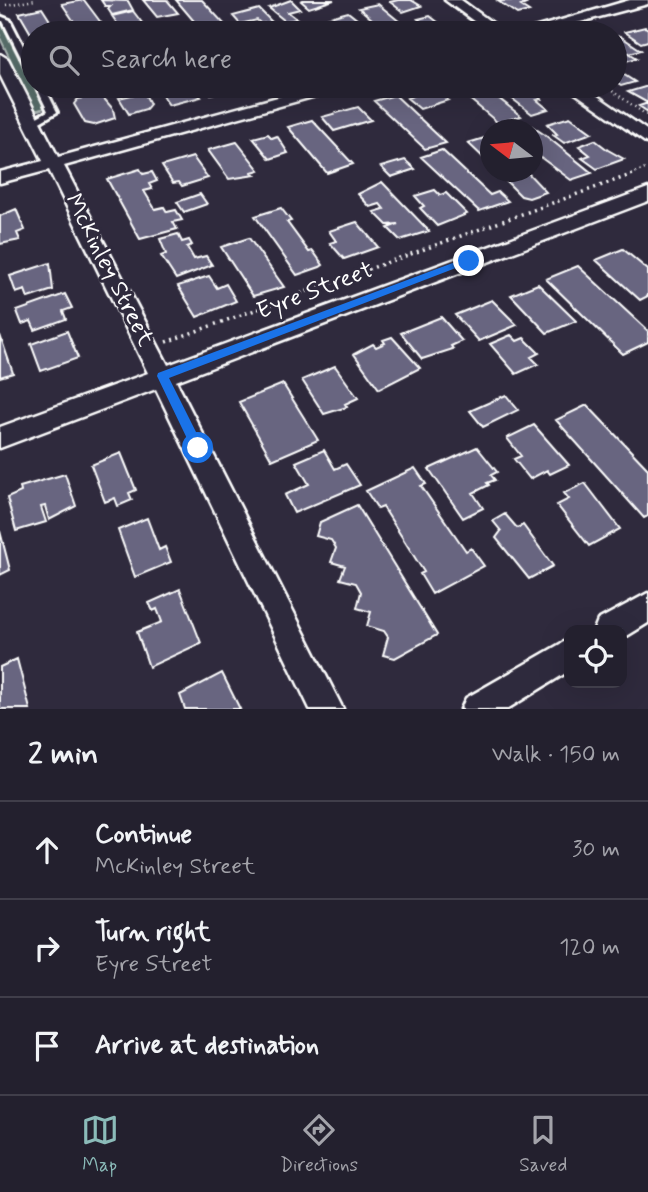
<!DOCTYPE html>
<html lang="en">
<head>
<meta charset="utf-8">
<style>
  body { margin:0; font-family:Mynerve,sans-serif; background:#2f2d3a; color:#f1f3f6 }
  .controls { position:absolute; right:21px; bottom:21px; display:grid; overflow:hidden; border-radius:14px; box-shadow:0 7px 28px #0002 }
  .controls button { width:63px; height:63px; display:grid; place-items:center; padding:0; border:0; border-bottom:2px solid #403e4a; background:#23202e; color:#f1f3f6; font:35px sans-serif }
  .compass { position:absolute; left:480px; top:119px; width:63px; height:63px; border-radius:50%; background:#23202e; box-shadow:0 7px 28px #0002; rotate:286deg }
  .stop { position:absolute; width:21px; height:21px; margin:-16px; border:5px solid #1a73e8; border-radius:50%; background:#fff }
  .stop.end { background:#1a73e8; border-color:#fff; box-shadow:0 2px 7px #0008 }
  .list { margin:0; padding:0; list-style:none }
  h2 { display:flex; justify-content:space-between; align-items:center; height:91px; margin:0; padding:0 28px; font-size:30px }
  h2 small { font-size:23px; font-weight:400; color:#a3a3aa }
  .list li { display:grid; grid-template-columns:46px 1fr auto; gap:21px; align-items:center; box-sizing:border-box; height:98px; padding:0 28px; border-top:2px solid #403e4a }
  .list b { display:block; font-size:26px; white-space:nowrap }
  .list p { margin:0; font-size:23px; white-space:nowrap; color:#a3a3aa }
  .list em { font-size:23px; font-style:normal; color:#a3a3aa }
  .icon { flex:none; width:38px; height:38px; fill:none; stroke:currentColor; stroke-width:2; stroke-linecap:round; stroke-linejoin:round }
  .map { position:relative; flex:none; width:648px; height:709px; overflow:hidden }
  .search { position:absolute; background:#23202e; box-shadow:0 7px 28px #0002; left:21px; right:21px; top:21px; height:77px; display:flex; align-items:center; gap:18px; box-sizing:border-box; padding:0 24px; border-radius:38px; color:#a3a3aa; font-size:26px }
  .sheet { height:385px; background:#23202e }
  nav { display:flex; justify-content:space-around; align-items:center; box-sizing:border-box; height:98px; border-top:2px solid #403e4a; background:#23202e; font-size:19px; color:#a3a3aa }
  nav a { display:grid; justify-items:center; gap:4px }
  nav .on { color:#8bbbb9 }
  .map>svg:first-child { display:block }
  .green { fill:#576c67; stroke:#abb6b3; stroke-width:2 }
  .building { fill:#676580; stroke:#fff; stroke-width:2 }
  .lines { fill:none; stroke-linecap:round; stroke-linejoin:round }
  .lane-casing { stroke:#fff; stroke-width:6 }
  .street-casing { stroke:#fff; stroke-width:5 }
  .path-far1 { stroke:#fff; stroke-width:2.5; stroke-dasharray:1 3.5; stroke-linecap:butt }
  .path { stroke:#fff; stroke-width:3.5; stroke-dasharray:2 4.5; stroke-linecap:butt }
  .lane { fill:#2f2a3d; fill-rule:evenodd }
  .street { fill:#2f2a3d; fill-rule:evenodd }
  .route { fill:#1a73e8 }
  .labels { text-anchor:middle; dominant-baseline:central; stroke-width:6; stroke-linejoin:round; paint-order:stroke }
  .street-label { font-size:24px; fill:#fff; stroke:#2f2a3d }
</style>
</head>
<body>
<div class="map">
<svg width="648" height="709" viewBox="0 0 648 709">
  <rect width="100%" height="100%" fill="#2f2a3d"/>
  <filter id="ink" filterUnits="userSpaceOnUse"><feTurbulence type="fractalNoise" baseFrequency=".0143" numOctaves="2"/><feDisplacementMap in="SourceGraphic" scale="14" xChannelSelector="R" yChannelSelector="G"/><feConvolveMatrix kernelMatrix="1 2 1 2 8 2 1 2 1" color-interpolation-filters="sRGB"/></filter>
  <g filter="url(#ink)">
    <path class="green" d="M0 21 33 86 48 107 35 111 0 38Z"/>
    <path class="building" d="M84 0 102 24 79 29 62 4Z
      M101 0 128 1 133 10 112 15 108 9 111 6H105Z
      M143 0H167L178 13 157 17Z
      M176 0H202L227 27 219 33H204Z
      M291 0 300 9 288 12 297 19 285 21 269 8Z
      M334 0 309 8 301 1 303 0Z
      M398 0H411L421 6 403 12 390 2Z
      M519 0 526 4 521 6 529 11 517 14 498 1Z
      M378 4 400 22 374 26 368 21 373 20 359 8Z
      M42 8 58 33H33V37L19 13Z
      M259 9 272 22 261 24 257 20 240 24 233 16Z
      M133 11 146 28 124 33 112 16Z
      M348 12 358 20 332 29 326 24 330 23 326 18Z
      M430 16 448 30 436 33 418 19Z
      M645 27 648 29V41L641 43 625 32Z
      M620 36 641 50 629 53 637 58 626 61 615 54V37Z
      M615 69 635 82 621 86 615 82Z
      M71 86H96L98 88 74 95Z
      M175 86H191L201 97 169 105 162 95 169 92 166 88Z
      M205 86H241L211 94Z
      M432 86 448 100 420 109 407 98 415 95 412 92Z
      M454 86H483L521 116 498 123Z
      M648 86V112L639 106 648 103 628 92Z
      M530 91 541 99 537 100 548 109 532 114 510 97Z
      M144 92 150 104 146 109 129 114 119 98Z
      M100 94 113 109 115 118 94 125 85 123 74 104 78 99Z
      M395 95 446 143 425 149 374 101Z
      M358 107 371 120 334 131 322 117Z
      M570 117 592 133 564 143 553 135 557 134 547 124Z
      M312 120 353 164 327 173 288 127Z
      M527 123 545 135 592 173 571 180 532 151V130H506Z
      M268 134 272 138 277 136 288 153 270 159 253 138Z
      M488 137 490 139V160L487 161 468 143Z
      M595 140 608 150 624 159 597 169 582 158 590 155 579 146Z
      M237 142 259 170 252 172 255 175 229 179 208 150Z
      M442 150 490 195 498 192 508 201 479 211 421 157Z
      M193 157 208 178 182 186 179 182 173 183 162 166Z
      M405 160 415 169 391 177 381 167Z
      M140 169 143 174 152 172 157 181 149 184 152 189 144 191 155 209 164 207 167 212 176 210 182 220 173 222 177 229 140 239 107 179Z
      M497 172H527L546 192 529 198 521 196Z
      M382 182 429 231 400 240 388 228 398 224 387 225 374 212 384 209 380 204 370 207 358 194Z
      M435 190 440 195 446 193 467 214 437 226 420 208 424 206 415 196Z
      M200 194 207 204 184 212 177 202Z
      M281 208 291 221 287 222 309 252 313 251 323 265 320 267 297 275 255 216Z
      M16 209 25 230 17 233 20 240 0 244V216Z
      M357 222 378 247 344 259 330 243 336 241 329 231Z
      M178 234 182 242 189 240 192 245 187 247 194 259 206 256 212 265 176 279 161 256 166 254 160 239Z
      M249 238 284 287 253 296 221 247Z
      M623 249 648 270V296L640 300 596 260Z
      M50 263 53 290 28 298 25 290 16 293 10 276Z
      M578 266 648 331V342L623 354 546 279Z
      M209 276 217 288 226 284 236 301 197 317 178 286Z
      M538 284 576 321 547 333 511 295Z
      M65 294 72 308 63 311 66 319 35 330 31 321 22 324 17 311Z
      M492 300 517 325 479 341 455 315Z
      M441 317 462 341 451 346 453 349 422 359 401 333Z
      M67 331 78 358 41 371 31 344Z
      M0 335 13 373 0 377Z
      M511 335 517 341 524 338 539 353 531 357 538 364 516 374 490 344Z
      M392 337 420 368 379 389 354 354 373 344 376 347 385 343 383 340Z
      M335 366 358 398 345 404 347 407 324 414 302 380Z
      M283 384 318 440 272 460 239 402Z
      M506 395 518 410 483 427 470 411Z
      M587 405 648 469V516L644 518 556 420Z
      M534 425 569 465 550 474 547 470 530 479 514 459 521 456 507 438Z
      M477 447 497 472 491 475 495 480 487 483 489 485 473 493 483 508 463 518 429 469Z
      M324 450 335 469 346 464 360 485 294 513 285 495 309 484 296 462Z
      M121 453 136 490 129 493 132 500 118 506 115 498 105 502 91 465Z
      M415 468 426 484 421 486 466 551 471 548 484 566 432 594 420 574 424 572 383 507 378 509 366 491Z
      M65 474 76 506 49 520 45 506 41 507 46 522 16 531 7 498 21 492 20 487Z
      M585 483 620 529 589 546 557 505 569 499 564 493Z
      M357 505 437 635 395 658 383 655 388 637 384 631 367 626 371 612 357 608 361 592 356 583 340 579 345 566 331 562 336 548 331 540 316 536 320 522Z
      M505 514 517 528 523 525 553 566 529 579 496 538 501 531 493 521Z
      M147 518 159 550 165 547 171 562 135 577 118 530Z
      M0 531 10 570 0 575Z
      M180 589 201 643 149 667 137 632 162 622 157 609 153 611 149 603Z
      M17 659 30 709H0V667Z
      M222 673 240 709H185L180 695Z"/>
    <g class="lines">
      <g class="lane-casing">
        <path id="lane" d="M0 16 10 20 33 65V75L29 73 3 21H0Z
          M36 86H44L57 112 31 127 28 126V122L48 111Z"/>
      </g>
      <g class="street-casing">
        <path id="street" d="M445 0H461L506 33H490Z
          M630 0H648V4L539 33H517Z
          M0 54 8 59 58 157 318 86H343L341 89 64 166 168 365 648 188V201L176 381 343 709H310L156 389 0 448V427L148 373 49 170 0 183V172L43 161 0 75Z
          M565 86H583L648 131V144Z
          M648 593V623L622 639V630H594L598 620Z
          M569 639V671L507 709H461L466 698Z"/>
      </g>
      <path class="path-far1" d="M6 5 35 0
        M605 86 648 116
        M631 174 648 168"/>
      <path class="path" d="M166 342 636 173"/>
      <use href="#lane" class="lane"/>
      <use href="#street" class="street"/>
    </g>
  </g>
  <path class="route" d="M466 258 474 261 169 378 204 448 198 453 193 451 157 376 158 373Z"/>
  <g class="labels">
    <g class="street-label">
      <text transform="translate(109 270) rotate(63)">McKinley Street</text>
      <text transform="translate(315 291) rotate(-21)">Eyre Street</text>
    </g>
  </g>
</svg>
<div class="controls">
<button><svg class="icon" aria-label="locate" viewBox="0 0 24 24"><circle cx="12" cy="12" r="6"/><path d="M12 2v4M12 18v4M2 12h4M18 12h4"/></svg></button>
</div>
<svg class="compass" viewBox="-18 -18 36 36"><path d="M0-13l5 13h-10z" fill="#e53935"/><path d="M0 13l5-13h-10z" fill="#a3a3aa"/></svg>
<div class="stop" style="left:198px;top:448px"></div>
<div class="stop end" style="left:469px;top:261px"></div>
<div class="search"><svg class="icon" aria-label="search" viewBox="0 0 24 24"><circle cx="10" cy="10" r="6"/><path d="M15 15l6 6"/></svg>Search here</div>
</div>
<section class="sheet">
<h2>2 min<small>Walk · 150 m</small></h2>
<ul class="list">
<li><svg class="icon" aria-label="ahead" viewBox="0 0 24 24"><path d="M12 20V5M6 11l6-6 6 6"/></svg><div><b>Continue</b><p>McKinley Street</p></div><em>30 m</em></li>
<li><svg class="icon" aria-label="right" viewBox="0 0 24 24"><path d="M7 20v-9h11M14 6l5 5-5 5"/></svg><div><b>Turn right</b><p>Eyre Street</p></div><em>120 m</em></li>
<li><svg class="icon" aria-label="arrive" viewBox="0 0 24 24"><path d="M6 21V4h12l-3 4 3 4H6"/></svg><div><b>Arrive at destination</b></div></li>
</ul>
</section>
<nav>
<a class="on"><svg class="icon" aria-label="map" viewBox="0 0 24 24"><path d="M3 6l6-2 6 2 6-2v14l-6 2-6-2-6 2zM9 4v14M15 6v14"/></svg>Map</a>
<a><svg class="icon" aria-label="directions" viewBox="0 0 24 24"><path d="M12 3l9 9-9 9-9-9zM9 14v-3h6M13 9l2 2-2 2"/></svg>Directions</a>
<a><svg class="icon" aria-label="saved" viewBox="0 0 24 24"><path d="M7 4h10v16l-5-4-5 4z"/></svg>Saved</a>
</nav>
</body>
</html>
